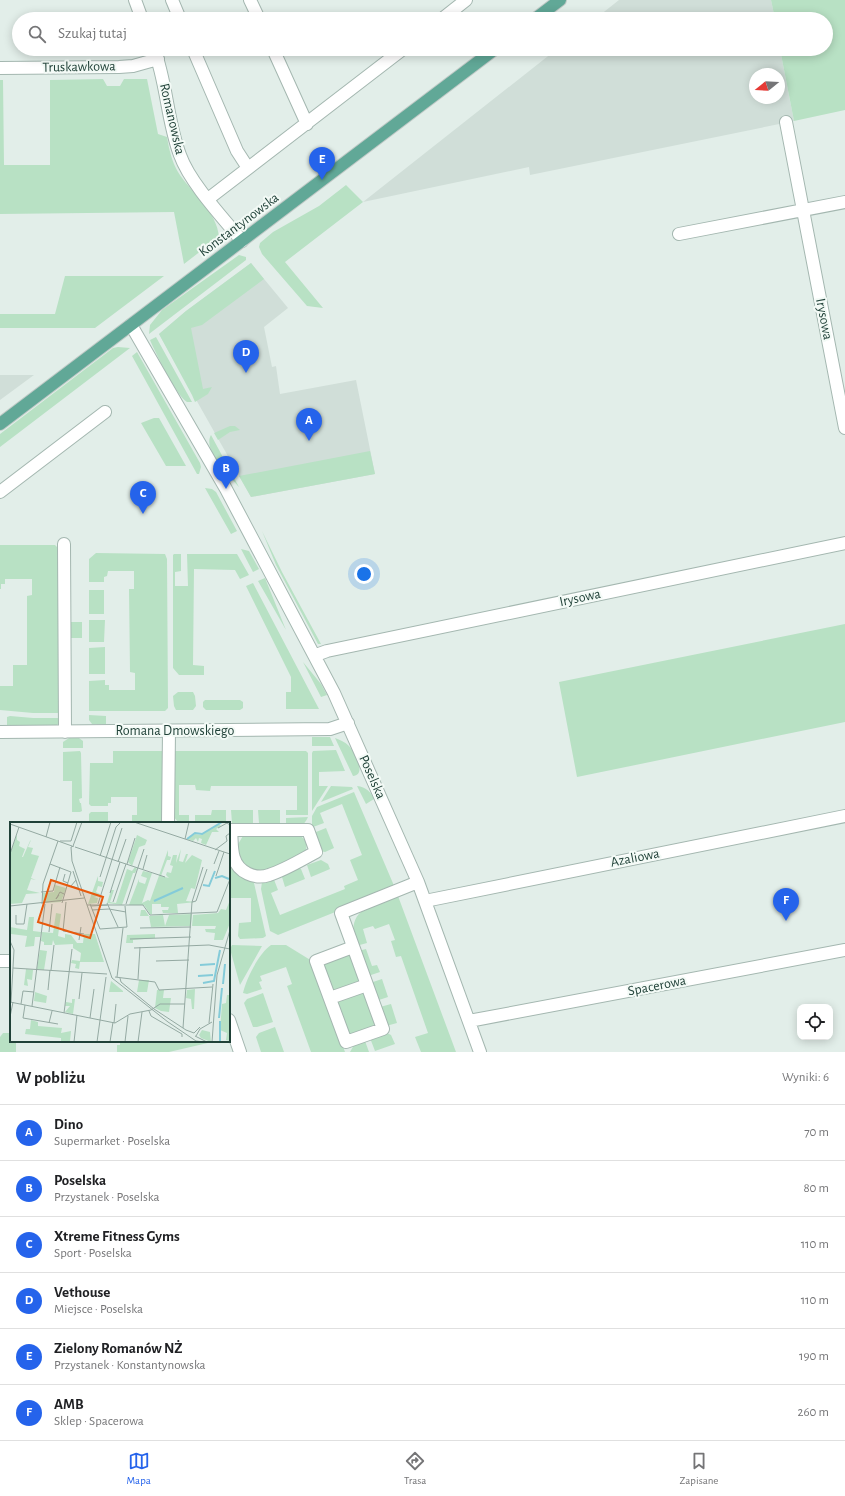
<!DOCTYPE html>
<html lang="pl">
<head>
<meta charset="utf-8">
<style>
  body { margin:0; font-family:"Alegreya Sans",sans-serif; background:#f6f6f6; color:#202124 }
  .controls { position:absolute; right:12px; bottom:12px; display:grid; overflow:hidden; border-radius:8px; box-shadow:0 2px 10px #0003 }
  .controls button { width:36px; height:36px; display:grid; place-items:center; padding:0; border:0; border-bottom:1px solid #e0e0e0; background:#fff; color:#202124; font:20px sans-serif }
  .compass { position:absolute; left:749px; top:68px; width:36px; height:36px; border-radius:50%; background:#fff; box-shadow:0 2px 10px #0003; rotate:252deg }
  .you { position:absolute; left:364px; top:574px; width:14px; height:14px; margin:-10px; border:3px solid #fff; border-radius:50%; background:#1a73e8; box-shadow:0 0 0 6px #1a73e833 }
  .badge { display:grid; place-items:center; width:26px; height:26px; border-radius:50%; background:#2563eb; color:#fff; font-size:13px; font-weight:700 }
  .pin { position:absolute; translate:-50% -33px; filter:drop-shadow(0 1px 2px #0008) }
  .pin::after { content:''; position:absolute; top:21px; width:14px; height:12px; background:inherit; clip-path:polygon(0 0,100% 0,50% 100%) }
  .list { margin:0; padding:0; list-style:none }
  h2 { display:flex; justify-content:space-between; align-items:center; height:52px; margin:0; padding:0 16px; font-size:17px }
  h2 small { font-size:13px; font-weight:400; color:#757577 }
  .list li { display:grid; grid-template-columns:26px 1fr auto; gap:12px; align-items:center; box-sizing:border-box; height:56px; padding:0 16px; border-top:1px solid #e0e0e0 }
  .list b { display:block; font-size:15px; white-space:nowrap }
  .list p { margin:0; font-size:13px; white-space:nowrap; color:#757577 }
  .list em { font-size:13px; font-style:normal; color:#757577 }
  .icon { flex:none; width:22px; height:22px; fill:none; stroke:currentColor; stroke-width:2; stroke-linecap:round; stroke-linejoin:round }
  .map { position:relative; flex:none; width:845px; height:1052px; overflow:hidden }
  .search { position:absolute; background:#fff; box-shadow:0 2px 10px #0003; left:12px; right:12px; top:12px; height:44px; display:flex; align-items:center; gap:10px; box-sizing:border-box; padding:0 14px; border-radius:22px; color:#757577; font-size:15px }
  .sheet { height:388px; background:#fff }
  nav { display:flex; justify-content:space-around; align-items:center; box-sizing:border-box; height:56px; border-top:1px solid #e0e0e0; background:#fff; font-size:11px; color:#757577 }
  nav a { display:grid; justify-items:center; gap:2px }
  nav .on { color:#2563eb }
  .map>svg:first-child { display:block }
  .built { fill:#d0ded8; fill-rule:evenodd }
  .green { fill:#b8e1c4 }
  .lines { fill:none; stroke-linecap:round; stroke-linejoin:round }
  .minor-casing { stroke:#a4b7b0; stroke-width:14 }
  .major-casing { stroke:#c1cac7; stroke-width:14 }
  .minor { stroke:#fff; stroke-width:12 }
  .major { stroke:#61a897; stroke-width:12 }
  .labels { text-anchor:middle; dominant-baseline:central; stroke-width:4; stroke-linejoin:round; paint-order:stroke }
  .street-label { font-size:14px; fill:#204138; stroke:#f3faf6 }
  .inset-river { fill:none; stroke:#84cbd9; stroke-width:2 }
  .inset-road { fill:none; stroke:#94a9a2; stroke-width:1 }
  .view { fill:#e8590c; fill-opacity:0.15; stroke:#e8590c; stroke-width:2 }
  .inset-edge { fill:none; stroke:#204138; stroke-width:2 }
</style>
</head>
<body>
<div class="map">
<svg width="845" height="1052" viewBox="0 0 845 1052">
  <rect width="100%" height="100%" fill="#e2eee9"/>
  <path class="built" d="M619 0H771L775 19H595Z
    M557 49H780L794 121 530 175 529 167 363 202ZM755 74H779V98H755Z
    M251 263 288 308 264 327 272 367 276 366 280 394 356 380 375 474 251 497 159 334 186 311Z
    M0 375H34L0 400Z"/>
  <path class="green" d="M771 0H845V110L794 121 780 49H826V19H775Z
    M103 79 107 86H120L124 79H147L158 134 167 137C169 149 172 162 178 172 191 193 217 211 219 237L184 264 174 212 0 214V80H3L4 165H50V80Z
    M346 185 363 202 285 262 323 308 307 306 262 254 259 247 260 243 273 232 319 206Z
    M239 255 246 257V260L149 334 150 325 162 310Z
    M251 263 264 279 202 325 191 328 203 389 212 387 208 394 195 402 192 395 159 334 186 311Z
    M65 276H164L95 328H0V314H55Z
    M156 337 192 402H187C176 395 156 354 150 340Z
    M118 347 130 348 0 447V434L113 348Z
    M137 352 200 463 201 467 199 474H197L132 356Z
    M154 418H159L186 466H166L141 423Z
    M230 426H235L240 430 230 432 218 440 214 433Z
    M211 435 239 487C230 476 202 450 211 435Z
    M370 451 375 474 251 497 239 476Z
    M205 488 212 489 216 492 237 531 231 534Z
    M262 531 282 572 321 644H318L276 565Z
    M0 545H55L59 549 60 713H33L0 710V686H13V665H27V596L32 595V579H5V584H1V589H0Z
    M241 549 249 551 259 569 253 572Z
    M96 553 165 554 167 559 168 708 165 711H89V681L105 680V685H109V690H135V673L130 672 129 589H134V571H108L107 576 104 577V582H89V559Z
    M174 554H181V571L175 572V586H188L187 554H237L249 575 240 579 235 570 194 569 193 665 204 666V675H179L173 668V555Z
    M265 578 286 630 258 581Z
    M253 583 319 709H286V692H291V677L246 586Z
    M89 590H104V614H89Z
    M89 620H105L104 642H89Z
    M71 622H82V638H71Z
    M845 624V722L577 777 559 682Z
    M105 647V674H89V648Z
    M303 662 321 684 327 695 321 697Z
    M178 692H193L195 696 196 706 193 710H176L174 706 173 696Z
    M205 700H240L243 702V708L240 710H206L203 707V702Z
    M89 715 106 716V724H92L89 720Z
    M10 716 33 718H60V722L57 725H7V717Z
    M312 737H330L334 746H312Z
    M69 738H79L83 741V748H63V742Z
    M335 738C340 740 345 742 349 746 355 752 367 775 353 776Z
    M336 750 345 771 319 772V786H328L312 811V753L313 751Z
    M80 751 81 753 82 798 79 799 80 803H81L82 811 80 812H72V781H63V752Z
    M113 751H162L163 753V823H132V815H137V797H111V803H108V806H91L89 804 90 763H113Z
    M175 751H306L308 753V815H286V810H297V786H211L210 791 196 790 195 785H179V815H189V823H179L172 815Z
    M331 786 352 787 353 789 321 802Z
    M357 786C366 787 371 792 374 799L366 804Z
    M354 792 395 888 278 935 270 931 261 889 262 882 273 877 278 890 271 893 280 915 345 889 344 886 358 880 350 860 362 855 342 804 320 813 324 823 313 827 312 825V816L317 807Z
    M212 810H226V823H195V815H211Z
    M231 810H253V824L250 827H234L232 823Z
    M258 810H280V824L278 826H261L259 823Z
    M91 812H108V823H89V814Z
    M308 817C303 828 299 826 289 826L286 823V818Z
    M326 828 334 848 325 852 320 851 314 835 316 832Z
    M244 834H298C305 839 309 843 305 852L265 873H256L239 861 237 846Z
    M229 858C230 861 231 866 232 867 238 875 249 874 254 883L266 936 263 938 240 939 238 936 239 923 251 922V898H229Z
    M321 860 328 864 330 869 311 877 307 865Z
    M297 867 301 869 305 879 285 887 282 877Z
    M398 896 456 1052H421L415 1037 428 1033 401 956 396 957 391 941 395 940 389 924 375 929 373 926 363 929 367 943 356 946C345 909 370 906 398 896Z
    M232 945 262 946 240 985 230 949Z
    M271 945H286L312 961 345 1052H311L287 986 292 984 286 967 260 976 262 981 259 982 262 989 247 994 243 993C246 979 259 953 271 945Z
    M366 949 372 966 377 965 380 972 368 976 358 951Z
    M346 953 351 955 361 983 334 995 322 962Z
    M382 979 388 997 376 1001 370 983Z
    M363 989 375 1022 373 1026 349 1035 334 1000Z
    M263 993 273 1022 257 1027H253L244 1003 247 999Z
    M391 1004 397 1023 386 1026 380 1007Z
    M275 1027 284 1052H261L256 1037 259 1033Z
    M3 1033H11V1041H16V1052H0V1037Z
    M387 1033 391 1035 395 1044 375 1051 370 1038Z
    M120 1041H212V1042L169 1052H117V1045H120Z
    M365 1041 369 1052H350L354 1045Z"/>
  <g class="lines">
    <g class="minor-casing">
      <path id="minor" d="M135 0 142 19
        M172 0 180 19
        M250 0 259 19
        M442 19 466 0
        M154 49C167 83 167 121 180 155 190 183 223 218 242 241
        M193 49 237 151 248 168
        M273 49 307 124
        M0 68 119 67 133 66 158 59
        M786 122 845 428
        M208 199 403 49
        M679 234 845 202
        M131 325 226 489 334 693 418 882 480 1052
        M0 492 105 412
        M64 544 65 732
        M316 655 327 651 845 543
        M0 732 330 729 348 723
        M168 823 169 731
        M229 830H308L316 852C301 860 285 870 269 875 255 880 238 872 234 858 231 850 232 839 231 830
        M425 901 845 816
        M353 947 316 961 346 1042 383 1029 341 913 418 882
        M0 961H11
        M330 998 367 985
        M229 1020 240 1052
        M469 1021 845 950"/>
    </g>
    <g class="major-casing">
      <path id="major" d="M535 19 560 0
        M0 424 495 49"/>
    </g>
    <use href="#minor" class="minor"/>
    <use href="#major" class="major"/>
  </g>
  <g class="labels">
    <g class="street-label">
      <text transform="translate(79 67) rotate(-1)">Truskawkowa</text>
      <text transform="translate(172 119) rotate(77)">Romanowska</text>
      <text transform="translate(239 225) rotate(-37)">Konstantynowska</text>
      <text transform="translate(824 319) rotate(79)">Irysowa</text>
      <text transform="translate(580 598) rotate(-12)">Irysowa</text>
      <text x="175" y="731">Romana Dmowskiego</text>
      <text transform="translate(372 777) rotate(66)">Poselska</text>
      <text transform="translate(635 858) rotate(-11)">Azaliowa</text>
      <text transform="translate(657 986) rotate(-11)">Spacerowa</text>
    </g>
  </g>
  <g transform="translate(10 822)">
    <rect width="220" height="220" fill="#e2eee9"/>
    <path d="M209 2 211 4 206 7 209 10H202L196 23 191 21 192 17 189 16 188 20 186 16 183 19 176 17 185 12 191 13ZM7 12V18L10 20 9 24 15 27 12 35H13L20 19 21 18 18 25 23 26 21 32 29 34 21 56 26 58 21 57 17 68 30 71 16 72 12 81 0 82V32ZM127 13 137 18 135 23 129 25 122 44 118 40ZM171 27 169 39 173 40 176 32H178L175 41 182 33 192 38 185 67 181 66 176 79 186 80 167 82 168 91H153L152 88H158L159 85H151V82H142V92H140L134 83H119L129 57V60L135 62 137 56 131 54 133 49 142 51 132 81 138 78 140 79 158 28V34L161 35 160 38H157L151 54 159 56 156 53 157 50 161 51 163 44 160 43 163 33H167L166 41ZM125 45 127 47 125 51H123L112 83 97 81 101 68H104L100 80 106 81 117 47 122 49ZM88 54V59L93 60 92 65 88 64 86 70 90 72 89 74 84 75 88 76 87 81 78 82ZM45 63 56 66 51 80 33 81V71L44 70ZM220 78V101L213 118H204L205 111 196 110 195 107H205L206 104H182L183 93 208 91 211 87 216 88ZM135 88 139 94 153 93 155 104 159 93 182 92 181 104 141 105 139 94H130L131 88ZM46 91 51 92 48 114 55 116V112L61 113 67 121H73L74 112H85L94 140H70L69 147 65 146 66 142 61 141 62 138 70 139 71 131 63 126V122L45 123 43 118 42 123H34V120L31 119 32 110 43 111ZM19 95H24L23 109 31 110 30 115H25L24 124 15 125 17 114 1 112 0 118V105L17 108ZM145 112V116L123 118V121H116L117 113ZM30 128 37 129 34 148 27 147ZM16 147 23 148 22 158 17 157 18 164 14 163ZM129 158H139L137 170H127ZM101 159 113 169V170H99ZM185 167 184 187H182L181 177 176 176 177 168ZM147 168H154L153 176H161L159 190 151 189 145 186ZM25 170 37 174 36 181 24 179ZM217 173H220V219L216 218 217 211 210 208 212 182 216 181ZM62 177H65L63 192 55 190 60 184H55L56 180 62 181ZM21 198 28 200V204L52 206 51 211 61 209 60 219 51 220V216L15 212 16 207H20ZM192 208 200 210 201 220 191 216 189 213Z" fill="#b8e1c4"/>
    <path class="inset-river" d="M177 17 185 11 192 12 212 0M205 56 212 54 219 57M193 63 199 64 205 49M144 79 173 66M190 143 205 142M188 154 203 153M193 161 204 159 210 128M213 162 215 142M209 196 212 166M210 220V199"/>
    <path class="inset-road" d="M124 0 220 32M0 2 62 24M208 6 217 1 220 3M36 15 40 0M175 17 179 0M50 19H61L67 0M63 24 72 0M64 24 61 25 62 39 102 156 158 200 186 219 194 220M65 25 155 55M205 28 217 19 216 14 220 11M0 32 9 5M90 34 101 0M108 40 116 17M40 42 61 50M117 42 125 16M204 42 209 29M193 45 182 80 186 79 197 47M133 47 137 33M63 49 71 74M55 52 53 59 58 61M206 54 214 30M90 55 106 5 111 0M66 58 61 64 68 66M31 70 43 69 50 45M100 71 110 40M49 73 46 77 50 70 54 72M56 80 53 109 74 112M103 80 116 42M52 81 61 50M97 81 108 105M32 82 33 62 48 19M80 82 90 107 117 105 115 84M88 82 112 6M116 82 134 27M77 83H133L140 93 207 90 220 57M0 84 74 76M81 84 97 83M82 88 99 87 116 90M6 93V102H14L17 82M130 106 181 105M39 110 42 82M120 117 181 115M69 118 71 105M0 119 4 128 1 180M124 126 199 123 220 127M146 139 179 138M3 146 97 152M41 148 44 123M105 155 145 160 149 168 202 165M107 155 113 106M110 156 111 160 144 187 176 208 184 211 190 205M128 157 130 125M38 168 40 148M69 177 72 151M0 180 105 201 120 192 141 188 150 182H175M11 182 13 169 24 170M15 183 13 196 48 202M22 184 35 82M139 189 141 194 172 212V215M54 191 62 127M0 195 3 180M80 196 84 167M39 201 42 189M104 201 106 182M199 201 203 162M173 206 182 80M185 214 197 220M186 214 190 207 202 200M64 220 67 193M87 220 96 155M100 220 103 200M115 220 118 194M128 220 132 190M202 220 207 153 220 108"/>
    <path class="view" d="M41 58 93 75 80 116 28 100Z"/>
    <rect width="220" height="220" class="inset-edge"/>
  </g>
</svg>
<div class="controls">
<button><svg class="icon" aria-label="locate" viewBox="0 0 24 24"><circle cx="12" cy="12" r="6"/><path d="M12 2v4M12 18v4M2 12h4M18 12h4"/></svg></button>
</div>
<svg class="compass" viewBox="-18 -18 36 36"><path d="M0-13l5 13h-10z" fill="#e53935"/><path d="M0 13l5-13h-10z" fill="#757577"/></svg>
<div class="you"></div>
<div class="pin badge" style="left:309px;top:441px">A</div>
<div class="pin badge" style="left:226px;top:489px">B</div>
<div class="pin badge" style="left:143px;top:514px">C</div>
<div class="pin badge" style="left:246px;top:373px">D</div>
<div class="pin badge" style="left:322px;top:180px">E</div>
<div class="pin badge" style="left:786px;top:921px">F</div>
<div class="search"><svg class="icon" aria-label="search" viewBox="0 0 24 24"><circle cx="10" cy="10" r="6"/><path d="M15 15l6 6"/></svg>Szukaj tutaj</div>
</div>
<section class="sheet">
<h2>W pobliżu<small>Wyniki: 6</small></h2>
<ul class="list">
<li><span class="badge">A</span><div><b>Dino</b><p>Supermarket · Poselska</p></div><em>70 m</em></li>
<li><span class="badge">B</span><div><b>Poselska</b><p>Przystanek · Poselska</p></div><em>80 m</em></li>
<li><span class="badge">C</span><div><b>Xtreme Fitness Gyms</b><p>Sport · Poselska</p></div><em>110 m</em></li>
<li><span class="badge">D</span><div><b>Vethouse</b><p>Miejsce · Poselska</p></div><em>110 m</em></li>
<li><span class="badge">E</span><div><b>Zielony Romanów NŻ</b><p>Przystanek · Konstantynowska</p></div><em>190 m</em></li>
<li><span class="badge">F</span><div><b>AMB</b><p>Sklep · Spacerowa</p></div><em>260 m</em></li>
</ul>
</section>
<nav>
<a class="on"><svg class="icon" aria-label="map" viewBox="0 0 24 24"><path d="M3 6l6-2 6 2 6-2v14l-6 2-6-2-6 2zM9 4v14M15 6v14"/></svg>Mapa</a>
<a><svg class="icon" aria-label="directions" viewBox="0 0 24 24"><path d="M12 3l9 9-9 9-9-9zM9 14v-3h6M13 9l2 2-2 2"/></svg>Trasa</a>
<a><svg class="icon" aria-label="saved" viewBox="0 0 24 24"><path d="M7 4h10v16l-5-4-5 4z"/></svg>Zapisane</a>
</nav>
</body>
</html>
